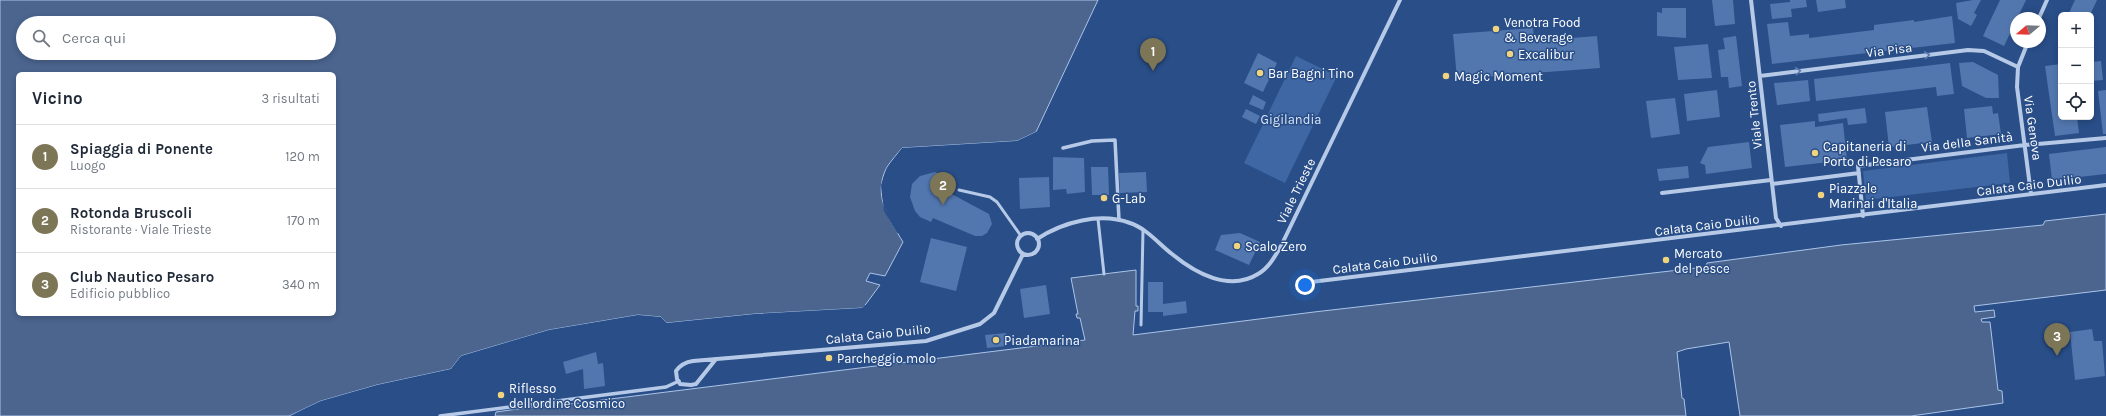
<!DOCTYPE html>
<html lang="it">
<head>
<meta charset="utf-8">
<style>
  body { margin:0; font-family:Karla,sans-serif; background:#f6f6f7; color:#1f2937 }
  .controls { position:absolute; right:12px; top:12px; display:grid; overflow:hidden; border-radius:6px; box-shadow:0 2px 6px #0003 }
  .controls button { width:36px; height:36px; display:grid; place-items:center; padding:0; border:0; border-bottom:1px solid #e0e1e3; background:#fff; color:#1f2937; font:20px sans-serif }
  .compass { position:absolute; left:2010px; top:12px; width:36px; height:36px; border-radius:50%; background:#fff; box-shadow:0 2px 6px #0003; rotate:251deg }
  .you { position:absolute; left:1305px; top:285px; width:14px; height:14px; margin:-10px; border:3px solid #fff; border-radius:50%; background:#1a73e8; box-shadow:0 0 0 6px #1a73e833 }
  .badge { display:grid; place-items:center; width:26px; height:26px; border-radius:50%; background:#7d7656; color:#fff; font-size:13px; font-weight:700 }
  .pin { position:absolute; translate:-50% -33px; filter:drop-shadow(0 1px 2px #0008) }
  .pin::after { content:''; position:absolute; top:21px; width:14px; height:12px; background:inherit; clip-path:polygon(0 0,100% 0,50% 100%) }
  .list { margin:0; padding:0; list-style:none }
  h2 { display:flex; justify-content:space-between; align-items:center; height:52px; margin:0; padding:0 16px; font-size:17px }
  h2 small { font-size:13px; font-weight:400; color:#747a83 }
  .list li { display:grid; grid-template-columns:26px 1fr auto; gap:12px; align-items:center; box-sizing:border-box; height:64px; padding:0 16px; border-top:1px solid #e0e1e3 }
  .list b { display:block; font-size:15px; white-space:nowrap }
  .list p { margin:0; font-size:13px; white-space:nowrap; color:#747a83 }
  .list em { font-size:13px; font-style:normal; color:#747a83 }
  .icon { flex:none; width:22px; height:22px; fill:none; stroke:currentColor; stroke-width:2; stroke-linecap:round; stroke-linejoin:round }
  .map { position:relative; flex:none; width:2106px; height:416px; overflow:hidden }
  .search { position:absolute; background:#fff; box-shadow:0 2px 6px #0003; left:16px; top:16px; width:320px; height:44px; display:flex; align-items:center; gap:10px; box-sizing:border-box; padding:0 14px; border-radius:22px; color:#747a83; font-size:15px }
  .panel { position:absolute; background:#fff; box-shadow:0 2px 6px #0003; left:16px; top:72px; width:320px; height:244px; border-radius:6px }
  .map>svg:first-child { display:block }
  .green { fill:#3e67a4 }
  .water { fill:#4b658f; stroke:#abc4e9; fill-rule:evenodd }
  .pier { fill:#294e88 }
  .building { fill:#5277af }
  .lines { fill:none; stroke-linecap:round; stroke-linejoin:round }
  .service { stroke:#b6cae8; stroke-width:3 }
  .pedestrian { stroke:#b6cae8; stroke-width:3.5 }
  .minor { stroke:#b6cae8; stroke-width:4 }
  .oneway { stroke:#5a79aa }
  .poi-dot { fill:#efd47d; stroke:#294e88; stroke-width:1.5 }
  .labels { text-anchor:middle; dominant-baseline:central; stroke-width:3; stroke-linejoin:round; paint-order:stroke }
  .poi-label { font-size:13px; fill:#fff; stroke:#294e88; text-anchor:start }
  .street-label { font-size:13px; fill:#fff; stroke:#294e88 }
  .park-label { font-size:13px; fill:#d9e5f7; stroke:#294e88 }
</style>
</head>
<body>
<div class="map">
<svg width="2106" height="416" viewBox="0 0 2106 416">
  <rect width="100%" height="100%" fill="#294e88"/>
  <path class="green" d="M1296 56 1337 76 1285 183 1244 163Z
    M2007 153 2010 183 1866 200 1863 171Z"/>
  <path class="water" d="M0 0H1098L1036 132 1017 141 902 148C897 154 891 161 887 167 872 195 889 219 903 242L885 276 870 273 866 281 880 285 863 308 755 314 667 323 661 317 638 315 549 330 461 356 451 369 377 385 321 401 289 416H0ZM23 23H329V53H23ZM18 74H334V314H18Z
    M2106 214V290L1974 306 1975 312 1994 310 1995 317 1981 319 1982 322H1990L1998 390 2002 391 2003 403 1911 416H1740L1729 342 1686 349 1677 352 1682 398 1684 399 1686 416H495L496 412 568 402 570 404 1085 340 1080 318H1077L1076 314H1078L1071 278 1136 270V306H1138V311H1135L1133 335 1314 312 1705 267 1707 263 1841 245 2043 225 2045 221Z"/>
  <path class="pier" d="M1038 131 1037 134 1017 143 903 150 888 169 883 185 886 210 900 233H897L884 211 881 185 887 168 902 148 1017 141Z
    M865 305H867L863 310 755 316 667 325 660 319 638 317 549 332 462 358 452 370 378 387 322 403 289 416 321 401 377 385 451 369 461 356 549 330 638 315 661 317 667 323 755 314 862 308Z"/>
  <path class="building" d="M1712 0H1733L1735 24 1715 26Z
    M1790 0H1806L1807 7 1791 9 1792 17 1772 19 1770 4 1790 2Z
    M1816 0H1845L1846 8 1818 12Z
    M1973 0H1981L1974 13 1977 15 1971 26 1958 19 1956 3Z
    M2000 0H2026L2004 46 1983 36Z
    M2075 0H2097L2090 15H2068Z
    M1662 8H1686V38L1657 36V12L1662 13Z
    M1952 16 1955 43 1772 64 1767 24 1788 22 1790 36 1809 34V38L1874 30V25L1914 20V22Z
    M1533 28 1534 41 1597 36 1600 68 1457 79 1453 34Z
    M1736 36 1742 86 1729 88 1728 77H1721L1718 50 1725 49 1723 38Z
    M1708 44 1712 78 1678 80 1674 47Z
    M1258 53 1277 63 1263 92 1244 83Z
    M2101 61 2103 80 2091 81V62Z
    M1973 62 1998 75 1999 98H1986L1962 86 1959 63Z
    M1950 63 1954 94 1937 96 1936 87 1816 101 1814 79Z
    M2061 64V117H2077L2079 133 2055 136 2045 66Z
    M1808 80 1810 101 1777 105 1774 83Z
    M1717 90 1720 117 1687 121 1684 94Z
    M2106 90V134H2103L2098 91Z
    M1253 95 1266 102 1263 110 1249 104Z
    M1675 98 1680 134 1651 138 1646 101Z
    M1992 106 1993 114 1998 113 2001 134 1967 138 1964 109Z
    M1927 107 1932 142 1889 147 1885 112Z
    M1865 108 1867 123 1848 125 1847 118 1819 122 1818 114Z
    M1246 109 1260 116 1256 124 1242 117Z
    M1815 121V127L1843 123 1847 160 1785 167 1780 125Z
    M1749 142 1752 168 1706 174 1705 165 1700 163 1708 147Z
    M2106 147V174L2052 180 2049 154Z
    M1053 157 1084 158 1085 192 1067 194 1066 189 1053 190Z
    M1688 166 1689 178 1659 181 1657 169Z
    M1091 167H1108L1109 195H1092Z
    M935 172 951 179 946 191 989 214 992 224 987 233 982 236H975L933 218 931 222 920 217 915 211 910 197 912 184 920 176Z
    M1146 172 1147 192 1120 193 1119 173Z
    M1049 177 1050 207 1020 209 1019 178Z
    M1240 233 1260 242 1249 265 1215 250 1221 235Z
    M931 238 967 247 956 291 920 282Z
    M1148 282H1163V304L1186 301 1187 313 1163 316V312H1148Z
    M1046 285 1050 314 1024 318 1020 289Z
    M2092 329 2094 341H2102L2105 376 2075 380 2070 332Z
    M1006 333 1007 346 987 348 985 335Z
    M596 352 598 364 603 363 605 386 584 389 583 369 566 374 563 362Z"/>
  <g class="lines">
    <path class="service" d="M959 190 990 197 997 202 1021 236
      M1098 219 1104 274
      M1141 325 1143 230"/>
    <path class="pedestrian" d="M1063 148 1092 141 1115 140 1119 220
      M440 416 666 387 679 381"/>
    <path class="minor" d="M1751 0 1776 218 1781 226
      M2039 18 2047 0
      M2028 42 2018 67 2017 87 2031 194
      M1760 76 1968 50 1984 51 2018 67
      M1772 184 1859 173
      M1662 193 1771 180
      M1863 216 1858 166 2025 145 2106 138
      M1017 244a11 11 0 1 1 22 0a11 11 0 1 1-22 0Z
      M1037 239C1063 222 1100 212 1130 223 1146 228 1159 244 1172 254 1195 273 1229 292 1258 274 1269 268 1275 256 1281 246L1400 0
      M1311 282 2106 185
      M716 359 696 384 691 385 680 384 677 379 676 371C681 364 686 362 693 361L926 341 980 324 994 313 1023 254"/>
  </g>
  <defs><path id="oneway-chevron" d="M-2-3.5L2.5 0L-2 3.5" fill="none" stroke-width="1.6" stroke-linecap="round" stroke-linejoin="round"/></defs>
  <g class="oneway">
    <use href="#oneway-chevron" transform="translate(1927 55) rotate(-7)"/>
    <use href="#oneway-chevron" transform="translate(1798 71) rotate(-7)"/>
  </g>
  <g class="poi-dot">
    <circle cx="1496" cy="29" r="4"/>
    <circle cx="1510" cy="54" r="4"/>
    <circle cx="1260" cy="73" r="4"/>
    <circle cx="1446" cy="76" r="4"/>
    <circle cx="1815" cy="153" r="4"/>
    <circle cx="1821" cy="195" r="4"/>
    <circle cx="1104" cy="198" r="4"/>
    <circle cx="1237" cy="246" r="4"/>
    <circle cx="1666" cy="260" r="4"/>
    <circle cx="996" cy="340" r="4"/>
    <circle cx="829" cy="358" r="4"/>
    <circle cx="501" cy="395" r="4"/>
  </g>
  <g class="labels">
    <g class="poi-label">
      <text x="1504" y="22">Venotra Food<tspan x="1504" dy="15">&amp; Beverage</tspan></text>
      <text x="1518" y="54">Excalibur</text>
      <text x="1268" y="73">Bar Bagni Tino</text>
      <text x="1454" y="76">Magic Moment</text>
      <text x="1823" y="146">Capitaneria di<tspan x="1823" dy="15">Porto di Pesaro</tspan></text>
      <text x="1829" y="188">Piazzale<tspan x="1829" dy="15">Marinai d'Italia</tspan></text>
      <text x="1112" y="198">G-Lab</text>
      <text x="1245" y="246">Scalo Zero</text>
      <text x="1674" y="253">Mercato<tspan x="1674" dy="15">del pesce</tspan></text>
      <text x="1004" y="340">Piadamarina</text>
      <text x="837" y="358">Parcheggio molo</text>
      <text x="509" y="388">Riflesso<tspan x="509" dy="15">dell'ordine Cosmico</tspan></text>
    </g>
    <g class="street-label">
      <text transform="translate(1889 50) rotate(-7)">Via Pisa</text>
      <text transform="translate(1754 115) rotate(-96)">Viale Trento</text>
      <text transform="translate(2033 128) rotate(82)">Via Genova</text>
      <text transform="translate(1967 142) rotate(-7)">Via della Sanità</text>
      <text transform="translate(2029 185) rotate(-7)">Calata Caio Duilio</text>
      <text transform="translate(1296 191) rotate(-64)">Viale Trieste</text>
      <text transform="translate(1707 225) rotate(-7)">Calata Caio Duilio</text>
      <text transform="translate(1385 263) rotate(-7)">Calata Caio Duilio</text>
      <text transform="translate(878 334) rotate(-6)">Calata Caio Duilio</text>
    </g>
    <g class="park-label">
      <text x="1291" y="119">Gigilandia</text>
    </g>
  </g>
</svg>
<div class="controls">
<button>+</button>
<button>−</button>
<button><svg class="icon" aria-label="locate" viewBox="0 0 24 24"><circle cx="12" cy="12" r="6"/><path d="M12 2v4M12 18v4M2 12h4M18 12h4"/></svg></button>
</div>
<svg class="compass" viewBox="-18 -18 36 36"><path d="M0-13l5 13h-10z" fill="#e53935"/><path d="M0 13l5-13h-10z" fill="#747a83"/></svg>
<div class="you"></div>
<div class="pin badge" style="left:1153px;top:71px">1</div>
<div class="pin badge" style="left:943px;top:205px">2</div>
<div class="pin badge" style="left:2057px;top:356px">3</div>
<div class="search"><svg class="icon" aria-label="search" viewBox="0 0 24 24"><circle cx="10" cy="10" r="6"/><path d="M15 15l6 6"/></svg>Cerca qui</div>
<section class="panel">
<h2>Vicino<small>3 risultati</small></h2>
<ul class="list">
<li><span class="badge">1</span><div><b>Spiaggia di Ponente</b><p>Luogo</p></div><em>120 m</em></li>
<li><span class="badge">2</span><div><b>Rotonda Bruscoli</b><p>Ristorante · Viale Trieste</p></div><em>170 m</em></li>
<li><span class="badge">3</span><div><b>Club Nautico Pesaro</b><p>Edificio pubblico</p></div><em>340 m</em></li>
</ul>
</section>
</div>
</body>
</html>
